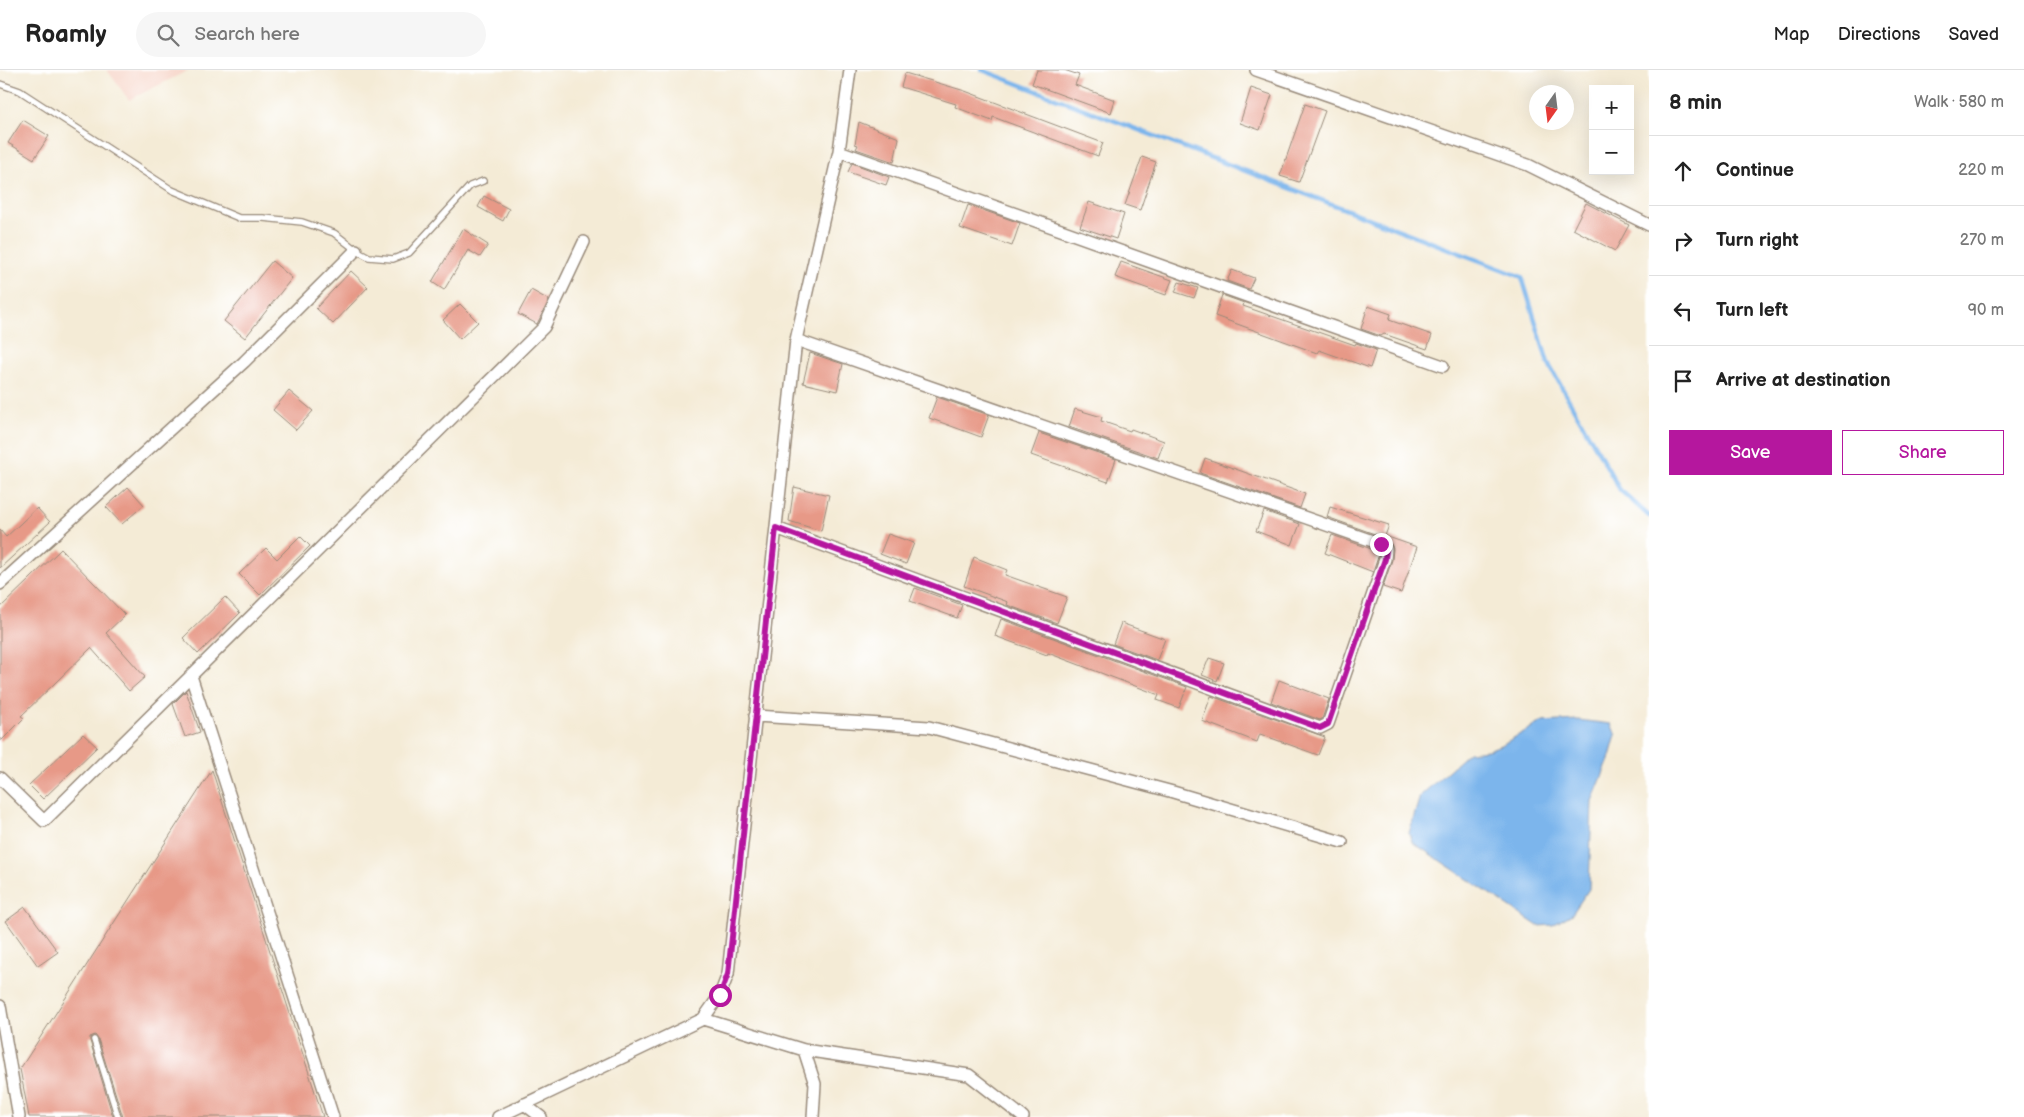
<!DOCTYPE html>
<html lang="en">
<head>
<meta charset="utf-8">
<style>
  body { margin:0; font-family:"Balsamiq Sans",sans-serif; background:#f6f6f6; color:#222 }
  .controls { position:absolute; right:15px; top:15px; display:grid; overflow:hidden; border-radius:0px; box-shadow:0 5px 20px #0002 }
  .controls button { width:45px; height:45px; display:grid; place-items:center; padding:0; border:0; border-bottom:1px solid #e0e0e0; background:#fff; color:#222; font:25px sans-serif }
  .compass { position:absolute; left:1529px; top:15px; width:45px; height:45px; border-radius:50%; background:#fff; box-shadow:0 5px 20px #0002; rotate:194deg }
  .stop { position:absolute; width:15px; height:15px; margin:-11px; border:4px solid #b5179e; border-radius:50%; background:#fff }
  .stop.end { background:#b5179e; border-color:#fff; box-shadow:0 1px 5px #0008 }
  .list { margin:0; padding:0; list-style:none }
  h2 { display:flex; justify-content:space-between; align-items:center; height:65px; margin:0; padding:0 20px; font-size:21px }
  h2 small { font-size:16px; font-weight:400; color:#767676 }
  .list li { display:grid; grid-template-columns:32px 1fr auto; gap:15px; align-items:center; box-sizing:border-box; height:70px; padding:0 20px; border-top:1px solid #e0e0e0 }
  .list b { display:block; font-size:19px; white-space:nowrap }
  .list em { font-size:16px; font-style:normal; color:#767676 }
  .actions { display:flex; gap:10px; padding:15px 20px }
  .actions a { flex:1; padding:11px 0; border:1px solid #b5179e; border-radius:0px; text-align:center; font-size:18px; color:#b5179e }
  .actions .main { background:#b5179e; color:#fff }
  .icon { flex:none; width:28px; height:28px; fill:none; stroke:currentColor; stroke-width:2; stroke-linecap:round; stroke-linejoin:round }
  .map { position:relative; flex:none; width:1649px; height:1047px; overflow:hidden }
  header { display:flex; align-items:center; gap:30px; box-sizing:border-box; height:70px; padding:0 25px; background:#fff; border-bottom:1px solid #e0e0e0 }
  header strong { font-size:24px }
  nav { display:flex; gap:28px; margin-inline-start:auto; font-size:18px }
  .search { width:350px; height:45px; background:#f6f6f6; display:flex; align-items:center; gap:12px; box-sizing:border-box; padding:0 18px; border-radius:28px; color:#767676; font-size:19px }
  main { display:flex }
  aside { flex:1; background:#fff }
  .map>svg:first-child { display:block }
  .built { fill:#f6d2c4 }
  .water { fill:#7cb5ec; stroke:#5c7085 }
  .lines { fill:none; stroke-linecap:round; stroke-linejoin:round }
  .stream { stroke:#7cb5ec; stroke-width:4.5 }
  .building { fill:#e79987 }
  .service-casing { stroke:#988a7a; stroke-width:8 }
  .minor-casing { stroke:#988a7a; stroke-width:14 }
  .service { stroke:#fff; stroke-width:5.5 }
  .minor { stroke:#fff; stroke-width:11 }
  .route { stroke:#b5179e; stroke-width:6 }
</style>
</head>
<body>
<header>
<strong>Roamly</strong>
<div class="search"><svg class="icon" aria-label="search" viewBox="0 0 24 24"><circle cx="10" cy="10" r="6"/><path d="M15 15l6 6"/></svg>Search here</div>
<nav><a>Map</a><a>Directions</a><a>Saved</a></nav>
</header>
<main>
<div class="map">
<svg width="1649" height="1047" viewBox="0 0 1649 1047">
  <rect width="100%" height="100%" fill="#fff"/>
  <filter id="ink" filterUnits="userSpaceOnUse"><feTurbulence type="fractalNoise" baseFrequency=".02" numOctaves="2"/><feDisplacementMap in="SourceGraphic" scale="10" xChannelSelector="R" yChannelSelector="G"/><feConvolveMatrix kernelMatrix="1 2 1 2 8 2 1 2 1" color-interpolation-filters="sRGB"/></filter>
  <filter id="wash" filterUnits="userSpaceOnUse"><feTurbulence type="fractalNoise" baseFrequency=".0096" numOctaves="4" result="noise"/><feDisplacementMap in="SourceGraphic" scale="20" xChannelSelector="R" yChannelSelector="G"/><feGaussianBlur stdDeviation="1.12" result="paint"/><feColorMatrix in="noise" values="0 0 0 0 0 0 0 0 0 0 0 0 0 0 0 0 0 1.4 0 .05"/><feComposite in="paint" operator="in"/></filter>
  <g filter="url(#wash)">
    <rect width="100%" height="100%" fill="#f4ebd6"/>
    <path class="built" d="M107 0H189L129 30Z"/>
    <path class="water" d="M1578 650 1611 654 1616 665 1609 690 1592 731 1589 819 1572 844 1553 855 1538 856 1412 772 1409 763 1420 726 1469 682 1488 680 1503 674 1541 652Z"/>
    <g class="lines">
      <path class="stream" d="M982 0 1522 207 1548 293 1620 420 1649 446"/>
    </g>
    <g id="blocks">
      <path class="building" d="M1037 0H1064L1079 5 1075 15 1115 30 1111 43 1032 14Z
        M905 3 965 21 1103 73 1098 86 993 47 992 51 955 37 956 34 901 17Z
        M1251 18 1272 25 1260 60 1240 53Z
        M1305 34 1325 41 1299 112 1280 106Z
        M23 50 49 66 34 89 8 73Z
        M859 52 899 68 894 92 856 79 858 75 855 74Z
        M1142 87 1156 92 1140 140 1125 135Z
        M852 93 889 107 886 115 848 102Z
        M484 126 509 139 503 151 478 137Z
        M1089 132 1124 144 1116 169 1080 157Z
        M1586 133 1629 155 1615 181 1573 159Z
        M968 135 1020 153 1012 176 960 158Z
        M463 159 488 175 480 187 468 180 444 220 432 212Z
        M272 191 292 208 245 268 224 251Z
        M1121 192 1172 210 1166 225 1115 207Z
        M1232 200 1254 208 1249 219 1227 211Z
        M351 201 368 217 333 254 316 238Z
        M1179 212 1198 218 1194 228 1175 222Z
        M531 220 549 230 537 254 518 244Z
        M1222 225 1244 233 1243 236 1355 275 1356 273 1376 280 1370 298 1319 280 1317 283 1215 246Z
        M460 234 478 252 460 269 443 250Z
        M1368 236 1391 244 1389 250 1432 265 1427 279 1384 264 1381 266 1361 259Z
        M810 283 843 294 837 321 803 313Z
        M289 321 313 341 296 360 273 340Z
        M937 327 989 345 981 367 929 348Z
        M1075 339 1102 347 1101 351 1130 361 1131 359 1164 371 1158 388 1069 357Z
        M1039 363 1116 389 1108 412 1031 385Z
        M1205 388 1305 424 1300 438 1200 403Z
        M128 417 144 435 122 454 106 437Z
        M794 417 829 425 821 461 789 451Z
        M1330 437 1389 455 1385 466 1417 477 1401 523 1383 517 1392 490 1393 479 1391 474 1383 467 1327 447Z
        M37 438 50 452 0 498V460L6 467Z
        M1264 441 1300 454 1292 475 1256 461Z
        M888 464 914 473 906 494 880 484Z
        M1332 465 1377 481 1378 487 1373 502 1325 483Z
        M300 466 310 476 260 525 239 504 266 478 277 489Z
        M61 479 125 545 106 563 145 607 129 621 91 578 21 646 24 648 0 672V538Z
        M974 487 1007 500 1005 505 1067 527 1057 553 1007 535 1008 532 964 516Z
        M915 518 962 535 957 548 910 531Z
        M225 527 240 543 198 584 183 568Z
        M1001 549 1187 617 1179 638 1157 630 1159 625 1048 583 1047 585 995 566Z
        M1121 553 1165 569 1157 590 1113 574Z
        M1209 588 1224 593 1217 611 1202 605Z
        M1279 610 1329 629 1322 649 1320 650 1271 632Z
        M186 621 200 662 185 667 173 634Z
        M1211 626 1325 667 1318 685 1260 664 1257 672 1202 651Z
        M83 664 97 677 43 729 29 715Z
        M212 700 323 1047H123L98 969 95 965 90 967V971L113 1047H29L20 999Z
        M25 837 58 882 38 896 6 851Z"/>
    </g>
  </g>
  <g filter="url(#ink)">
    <use href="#blocks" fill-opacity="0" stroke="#988a7a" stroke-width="1"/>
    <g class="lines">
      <g class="service-casing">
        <path id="service" d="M0 14 20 21 172 120 239 148H263L302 152 334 163 356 180 369 187 393 189 409 183 470 116 483 111
          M94 970 118 1047"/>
      </g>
      <g class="minor-casing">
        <path id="minor" d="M1256 0 1528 95 1649 155
          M839 81 1443 296
          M776 458 1320 658 1328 654 1385 489 1386 479 1381 474 796 270
          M0 514 244 292 356 180
          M191 606 333 1047
          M755 646 929 657 1173 722 1342 772
          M0 708 44 751 544 257 584 172
          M0 936 19 1047
          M703 949 804 980 969 1005 1023 1047
          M804 980 815 1014 813 1047
          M524 1034 541 1047
          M498 1047 703 949 720 925 728 904 796 270 839 81 850 0"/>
      </g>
      <use href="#service" class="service"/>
      <use href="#minor" class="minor"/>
    </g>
  </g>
  <g class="lines" filter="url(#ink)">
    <path class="route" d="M720 925 728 904 776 458 1320 658 1328 654 1385 489 1386 479 1381 474"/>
  </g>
</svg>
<div class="controls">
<button>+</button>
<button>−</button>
</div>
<svg class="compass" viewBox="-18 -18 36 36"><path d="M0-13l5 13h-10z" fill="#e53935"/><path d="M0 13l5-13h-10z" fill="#767676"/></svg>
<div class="stop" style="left:720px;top:925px"></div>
<div class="stop end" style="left:1381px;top:474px"></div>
</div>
<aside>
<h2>8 min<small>Walk · 580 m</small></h2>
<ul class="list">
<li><svg class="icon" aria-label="ahead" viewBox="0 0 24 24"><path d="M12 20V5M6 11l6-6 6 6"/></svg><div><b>Continue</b></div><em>220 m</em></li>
<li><svg class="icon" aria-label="right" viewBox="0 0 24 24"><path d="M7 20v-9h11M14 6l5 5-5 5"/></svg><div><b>Turn right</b></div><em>270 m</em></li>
<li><svg class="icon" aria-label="left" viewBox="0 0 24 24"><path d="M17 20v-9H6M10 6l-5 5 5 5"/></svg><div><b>Turn left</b></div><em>90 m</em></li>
<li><svg class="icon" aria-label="arrive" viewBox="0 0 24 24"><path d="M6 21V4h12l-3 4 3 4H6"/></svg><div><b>Arrive at destination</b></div></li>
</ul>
<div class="actions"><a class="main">Save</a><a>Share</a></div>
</aside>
</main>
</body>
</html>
